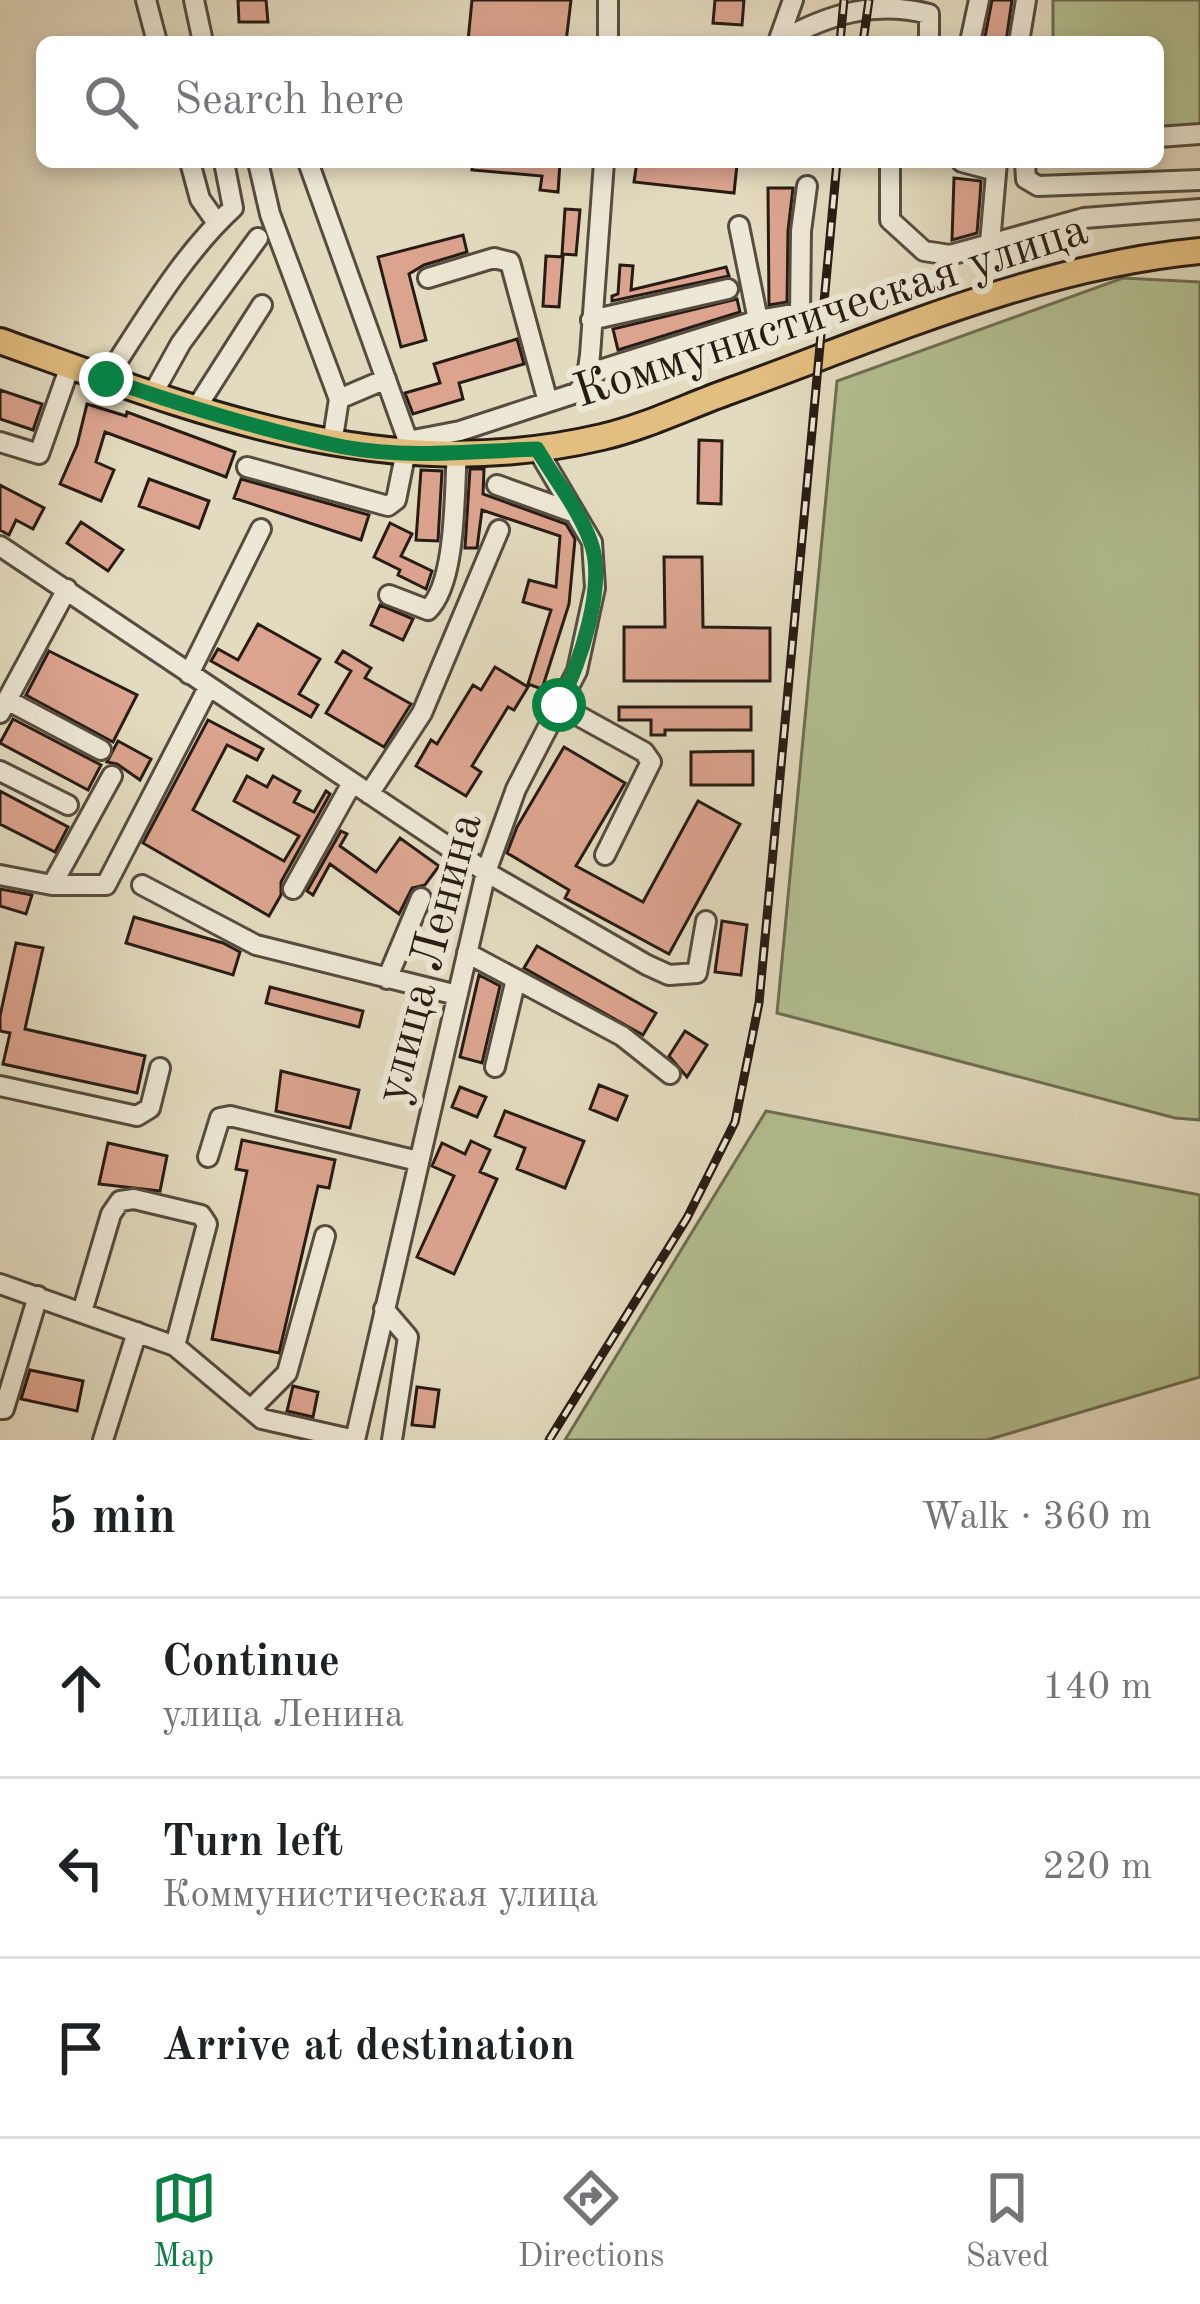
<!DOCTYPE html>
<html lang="en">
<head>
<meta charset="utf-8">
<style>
  body { margin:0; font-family:"Old Standard TT",serif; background:#f6f6f6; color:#202124 }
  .stop { position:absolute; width:36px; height:36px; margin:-27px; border:9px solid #0b8043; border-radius:50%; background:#fff }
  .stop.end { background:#0b8043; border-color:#fff; box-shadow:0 3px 12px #0008 }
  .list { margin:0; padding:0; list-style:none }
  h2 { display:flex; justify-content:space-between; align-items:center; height:156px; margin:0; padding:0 48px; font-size:51px }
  h2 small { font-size:39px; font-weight:400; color:#757577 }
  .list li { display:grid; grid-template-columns:78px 1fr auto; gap:36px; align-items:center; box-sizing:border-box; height:180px; padding:0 48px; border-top:3px solid #e0e0e0 }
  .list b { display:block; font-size:45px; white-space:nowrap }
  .list p { margin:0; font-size:39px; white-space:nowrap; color:#757577 }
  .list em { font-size:39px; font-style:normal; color:#757577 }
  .icon { flex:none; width:66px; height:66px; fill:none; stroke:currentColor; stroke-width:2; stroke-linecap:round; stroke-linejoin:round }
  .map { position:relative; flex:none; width:1200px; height:1440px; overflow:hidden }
  .search { position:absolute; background:#fff; box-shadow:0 6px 18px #0003; left:36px; right:36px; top:36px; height:132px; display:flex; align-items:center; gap:30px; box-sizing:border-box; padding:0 42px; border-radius:18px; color:#757577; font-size:45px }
  .sheet { height:696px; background:#fff }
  nav { display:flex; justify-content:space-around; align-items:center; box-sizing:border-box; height:168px; border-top:3px solid #e0e0e0; background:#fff; font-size:33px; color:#757577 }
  nav a { display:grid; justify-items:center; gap:6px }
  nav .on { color:#0b8043 }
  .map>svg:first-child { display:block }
  .green { fill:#b3c092; stroke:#6d6e53; stroke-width:3 }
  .building { fill:#dca48f; stroke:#271c14; stroke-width:3 }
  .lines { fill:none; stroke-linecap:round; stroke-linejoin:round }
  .minor-casing { stroke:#564c3f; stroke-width:24 }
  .major-casing { stroke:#271c14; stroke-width:30 }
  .minor { stroke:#ede8d5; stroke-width:18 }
  .major { stroke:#e2be80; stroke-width:24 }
  .rail-casing { stroke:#271c14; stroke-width:9 }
  .rail { stroke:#ede8d5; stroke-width:4.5; stroke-dasharray:14; stroke-linecap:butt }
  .route { stroke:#0b8043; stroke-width:15 }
  .labels { text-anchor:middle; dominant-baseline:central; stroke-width:12; stroke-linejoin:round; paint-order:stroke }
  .street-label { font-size:48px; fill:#271c14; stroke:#ede8d5 }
</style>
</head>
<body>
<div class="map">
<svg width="1200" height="1440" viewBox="0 0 1200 1440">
  <rect width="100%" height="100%" fill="#e3dbbf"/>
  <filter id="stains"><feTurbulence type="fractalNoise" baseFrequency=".00167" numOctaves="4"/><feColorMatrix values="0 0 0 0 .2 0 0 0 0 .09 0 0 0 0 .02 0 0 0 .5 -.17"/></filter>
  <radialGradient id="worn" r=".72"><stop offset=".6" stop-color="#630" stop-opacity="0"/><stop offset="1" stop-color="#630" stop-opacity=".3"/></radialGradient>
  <path class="green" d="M1053 0H1200V127L1158 132V42H1053Z
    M1123 278 1200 282V1120L1175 1118 777 1013 837 381Z
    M766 1111 1200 1195V1377L987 1440H565Z"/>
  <path class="building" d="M238 0H266L268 22H239Z
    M472 0H571L566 42 468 41Z
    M715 0H744L742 25 713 23Z
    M992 0H1012L1006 42H984Z
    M473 162H560L558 192 540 190 542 176 472 170Z
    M637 162 737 165 734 193 634 182Z
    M954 178 981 181 980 197 977 233 952 240Z
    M768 188H793L788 231 787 302 769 305Z
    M565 209 580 210 576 255 562 254Z
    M463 235 467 252 424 265 409 274 426 340 401 347 378 257Z
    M546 256 563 257 559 307 543 306Z
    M620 265 633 266 631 290 726 267 729 276 612 301V296L618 294Z
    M737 299 740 312 618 350 613 329Z
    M517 339 524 364 459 383 463 399 413 414 405 393 440 383 434 364Z
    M0 390 42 404 33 430 0 419Z
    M87 404 126 416 127 412 235 452 226 477 105 432 96 462 114 470 101 501 60 484 77 445Z
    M699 440 722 441 721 504 698 503Z
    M470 469H484L483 494 566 524 575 539 569 604 542 689 528 684 551 610 523 602 529 580 556 587 560 536 482 510 477 548H465Z
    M421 470 442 471 438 541 416 540Z
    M149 479 209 501 199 528 139 506Z
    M241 479 369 515 361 540 234 498Z
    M0 485 44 508 33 529 16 520 9 535 0 530Z
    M81 522 123 550 108 571 67 543Z
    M390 523 412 534 401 556 432 571 426 589 398 575 400 570 374 557Z
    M664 557H702L703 627 770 628V681H624V627H665Z
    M380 605 413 619 403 640 371 625Z
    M258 624 320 659 299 694 318 705 311 717 211 661 218 649 238 660Z
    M49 651 137 695 113 742 26 695Z
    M343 651 371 668 365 678 411 704 384 747 326 713 351 671 336 662Z
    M495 667 528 687 514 710 508 707 472 766 481 772 466 796 416 766 431 740 437 744 473 685 481 690Z
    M619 707H751V730H665V735H651V720H619Z
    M13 719 101 765 88 790 0 743Z
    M208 720 263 749 257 760 227 745 193 810 284 861 299 836 234 801 247 776 267 787 273 776 300 791 294 802 314 812 326 791 330 794 281 882V895L269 916 143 843Z
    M118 741 151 759 140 780 117 764 107 762Z
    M564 747 625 783 576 866 643 902 698 801 740 824 669 954 565 898 569 890 507 853 517 827Z
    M753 751V785H691V752Z
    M0 791 68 827 55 852 0 824Z
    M341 831 347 834 340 846 376 872 400 838 439 866 425 885 412 888 399 914 330 864 313 895 307 891Z
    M0 889 32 895 26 914 0 906Z
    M134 917 223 943 240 952 233 975 126 943Z
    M722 921 747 925 741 975 715 972Z
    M16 943 43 948 25 1029 145 1056 137 1093 3 1064 10 1033 0 1031V1016Z
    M537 946 656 1013 643 1035 524 968Z
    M479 975 500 986 482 1063 460 1057Z
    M270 987 363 1011 359 1027 266 1003Z
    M685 1031 707 1045 687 1077 669 1056Z
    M281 1071 359 1090 350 1128 276 1111Z
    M599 1085 627 1096 617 1120 590 1109Z
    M460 1087 486 1097 477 1117 452 1107Z
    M505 1111 584 1141 565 1188 517 1169 525 1148 495 1136Z
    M242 1140 335 1160 329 1188 318 1186 279 1353 212 1339 247 1171 236 1169Z
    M471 1141 490 1150 480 1172 497 1179 454 1274 417 1257 454 1176 432 1166 442 1143 465 1154Z
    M108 1143 167 1156 160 1191 99 1184Z
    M30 1370 83 1381 77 1411 21 1399Z
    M293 1386 318 1392 313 1417 287 1411Z
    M417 1387 439 1390 434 1427 412 1425Z"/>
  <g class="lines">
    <g class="minor-casing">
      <path id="minor" d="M146 0 157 42
        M194 0 203 42
        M780 41C829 14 875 0 929 14V42
        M608 42V0
        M778 42 793 0
        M970 42 979 0
        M1019 42 1026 0
        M1158 137 1200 134
        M190 162 200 199 217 223
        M258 162 270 214 339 399 332 444
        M308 162 408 441
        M890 162V220L924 251 950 255 1084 218 1200 209
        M962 162 996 171
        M1025 162 1026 179 1038 186 1200 180
        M739 226 758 320
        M990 243 997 162
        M428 278 494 258 510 262 548 402
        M591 320 728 289
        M587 374 758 320 800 313 801 231 807 186
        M106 379C144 321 182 255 233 208L224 162
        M152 395 181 343 258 238
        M339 399 386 379
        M195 410 262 305
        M0 442 39 454 70 366
        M247 467 388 506 396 500 408 441 460 431 576 393 586 383 590 355 604 162
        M497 485 575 513
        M0 546 486 872 647 965 669 975 697 973 706 921
        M389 595 428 610C457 582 454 492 457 451
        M189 674 261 529
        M7 700 101 750
        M559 705 644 752 651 762 605 855
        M0 713 67 589
        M0 771 68 805
        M369 794 422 713 499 530
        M0 875 52 885H106L208 688
        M52 885 112 776
        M142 885 256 945 457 995
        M293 889 352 783
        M467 953 622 1036 670 1074
        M387 979 421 898
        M495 1067 516 979
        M0 1086 137 1116 150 1108 160 1068
        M208 1157 220 1118 230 1116 418 1161
        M0 1284 175 1346 262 1419 355 1440 486 872 516 789 577 671 595 588 592 542 537 449
        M384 1309 408 1337 392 1440
        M82 1312 111 1214 120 1201 134 1199 201 1215 207 1224 175 1346
        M0 1409H4L38 1296
        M251 1409 287 1373 325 1236
        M103 1440 137 1332"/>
    </g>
    <g class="major-casing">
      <path id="major" d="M0 341C200 412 385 488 602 437 645 427 688 406 730 391 882 336 1038 266 1200 251"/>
    </g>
    <use href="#minor" class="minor"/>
    <use href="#major" class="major"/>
    <g class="rail-casing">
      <path id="rail" d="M840 42 844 0
        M863 42 869 0
        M549 1440 687 1218 735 1122 759 1003 837 162"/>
    </g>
    <use href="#rail" class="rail"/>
  </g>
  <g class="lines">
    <path class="route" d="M106 379C184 406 263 431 344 447 407 459 474 451 537 449 554 478 578 508 590 540 608 584 579 665 559 705"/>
  </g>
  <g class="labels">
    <g class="street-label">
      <text transform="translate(831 312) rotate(-18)">Коммунистическая улица</text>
      <text transform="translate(430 958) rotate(-75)">улица Ленина</text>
    </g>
  </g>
  <rect width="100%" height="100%" filter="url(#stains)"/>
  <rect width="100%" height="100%" fill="url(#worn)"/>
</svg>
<div class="stop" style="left:559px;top:705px"></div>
<div class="stop end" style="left:106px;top:379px"></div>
<div class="search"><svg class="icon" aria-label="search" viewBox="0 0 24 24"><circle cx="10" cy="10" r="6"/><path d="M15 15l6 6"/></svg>Search here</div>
</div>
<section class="sheet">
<h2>5 min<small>Walk · 360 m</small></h2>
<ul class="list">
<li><svg class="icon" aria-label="ahead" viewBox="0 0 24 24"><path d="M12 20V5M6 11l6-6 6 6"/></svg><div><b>Continue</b><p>улица Ленина</p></div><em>140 m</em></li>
<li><svg class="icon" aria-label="left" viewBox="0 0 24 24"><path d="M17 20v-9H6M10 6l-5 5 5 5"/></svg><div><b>Turn left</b><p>Коммунистическая улица</p></div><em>220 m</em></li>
<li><svg class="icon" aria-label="arrive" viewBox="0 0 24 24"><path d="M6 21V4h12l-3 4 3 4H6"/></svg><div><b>Arrive at destination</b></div></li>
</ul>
</section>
<nav>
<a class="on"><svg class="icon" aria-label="map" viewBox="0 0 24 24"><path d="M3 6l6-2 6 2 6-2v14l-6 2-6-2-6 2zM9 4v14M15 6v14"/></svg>Map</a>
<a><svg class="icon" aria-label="directions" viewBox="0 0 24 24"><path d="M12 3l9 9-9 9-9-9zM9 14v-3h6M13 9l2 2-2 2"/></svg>Directions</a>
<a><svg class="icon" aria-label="saved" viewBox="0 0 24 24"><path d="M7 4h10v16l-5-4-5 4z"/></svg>Saved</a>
</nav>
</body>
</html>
